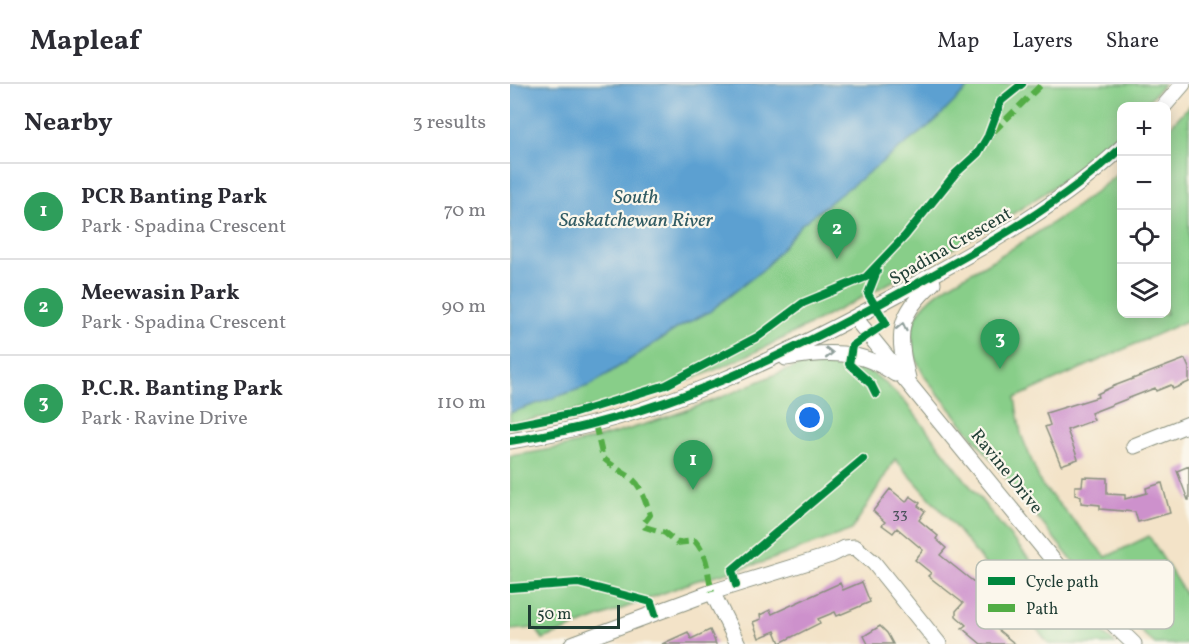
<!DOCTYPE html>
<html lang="en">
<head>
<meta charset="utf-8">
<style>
  body { margin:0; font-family:Vollkorn,serif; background:#f2f2f3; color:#2b2b33 }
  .controls { position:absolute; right:18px; top:18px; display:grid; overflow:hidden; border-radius:12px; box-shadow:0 3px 15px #0003 }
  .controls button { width:54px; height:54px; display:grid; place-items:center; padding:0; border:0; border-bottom:2px solid #e1e1e2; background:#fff; color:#2b2b33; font:30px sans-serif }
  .scale { position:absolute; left:18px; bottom:15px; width:92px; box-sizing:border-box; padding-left:6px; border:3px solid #1f3d34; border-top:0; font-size:16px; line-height:21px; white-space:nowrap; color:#1f3d34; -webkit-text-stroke:4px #fbf7ec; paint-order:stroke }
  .you { position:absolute; left:300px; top:334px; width:21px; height:21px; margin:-15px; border:4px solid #fff; border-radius:50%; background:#1a73e8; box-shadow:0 0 0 9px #1a73e833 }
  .badge { display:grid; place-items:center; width:39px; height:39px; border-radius:50%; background:#b5179e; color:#fff; font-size:20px; font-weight:700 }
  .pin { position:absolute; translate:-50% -50px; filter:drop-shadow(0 2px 3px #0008) }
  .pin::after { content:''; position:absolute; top:32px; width:21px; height:18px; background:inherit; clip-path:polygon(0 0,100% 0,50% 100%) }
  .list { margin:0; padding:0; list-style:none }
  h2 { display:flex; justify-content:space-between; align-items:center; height:78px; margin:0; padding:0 24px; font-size:26px }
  h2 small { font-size:20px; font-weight:400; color:#7c7c81 }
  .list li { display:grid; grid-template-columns:39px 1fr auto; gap:18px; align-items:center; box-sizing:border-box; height:96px; padding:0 24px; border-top:2px solid #e1e1e2 }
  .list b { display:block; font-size:22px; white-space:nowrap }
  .list p { margin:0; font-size:20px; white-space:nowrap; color:#7c7c81 }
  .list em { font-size:20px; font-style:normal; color:#7c7c81 }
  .icon { flex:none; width:33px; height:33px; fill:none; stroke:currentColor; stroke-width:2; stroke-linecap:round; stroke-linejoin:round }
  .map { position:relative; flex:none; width:679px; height:560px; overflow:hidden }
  header { display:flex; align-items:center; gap:36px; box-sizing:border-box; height:84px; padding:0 30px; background:#fff; border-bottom:2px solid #e1e1e2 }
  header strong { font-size:28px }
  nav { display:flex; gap:33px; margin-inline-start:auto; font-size:21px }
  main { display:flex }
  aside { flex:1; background:#fff }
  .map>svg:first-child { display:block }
  .green { fill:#88ce89; stroke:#54865e; stroke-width:1.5 }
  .water { fill:#5ca0d1; stroke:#3e6e82; stroke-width:1.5 }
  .building { fill:#cd91cc }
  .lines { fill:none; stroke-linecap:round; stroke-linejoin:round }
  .minor-casing { stroke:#89907e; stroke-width:17 }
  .minor { stroke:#fff; stroke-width:15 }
  .quiet { stroke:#52ad45; stroke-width:6; stroke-dasharray:12 6; stroke-linecap:butt }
  .cycleway-casing { stroke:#fbf7ec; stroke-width:11 }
  .cycleway { stroke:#00873e; stroke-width:8 }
  .oneway { stroke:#8f9e9a }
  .labels { text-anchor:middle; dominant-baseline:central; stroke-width:4.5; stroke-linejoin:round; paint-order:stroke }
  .number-label { font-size:15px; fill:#4a525a }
  .street-label { font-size:18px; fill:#1f3d34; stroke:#fbf7ec }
  .water-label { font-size:20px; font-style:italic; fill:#315b63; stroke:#fbf7ec }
  .key { fill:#fbf7ec; stroke:#b9bfb5; stroke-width:1.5 }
  .key-label { font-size:16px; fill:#1f3d34 }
</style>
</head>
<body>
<header>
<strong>Mapleaf</strong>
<nav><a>Map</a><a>Layers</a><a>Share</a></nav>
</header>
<main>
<aside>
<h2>Nearby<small>3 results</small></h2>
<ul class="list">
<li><span class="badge" style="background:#2e9e5b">1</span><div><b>PCR Banting Park</b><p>Park · Spadina Crescent</p></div><em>70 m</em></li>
<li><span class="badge" style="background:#2e9e5b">2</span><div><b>Meewasin Park</b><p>Park · Spadina Crescent</p></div><em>90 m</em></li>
<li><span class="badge" style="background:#2e9e5b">3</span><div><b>P.C.R. Banting Park</b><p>Park · Ravine Drive</p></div><em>110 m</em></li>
</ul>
</aside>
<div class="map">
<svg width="679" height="560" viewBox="0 0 679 560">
  <rect width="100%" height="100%" fill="#fbf7ec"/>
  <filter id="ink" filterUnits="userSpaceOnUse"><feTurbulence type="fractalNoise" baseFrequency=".0167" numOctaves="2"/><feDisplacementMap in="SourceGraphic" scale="12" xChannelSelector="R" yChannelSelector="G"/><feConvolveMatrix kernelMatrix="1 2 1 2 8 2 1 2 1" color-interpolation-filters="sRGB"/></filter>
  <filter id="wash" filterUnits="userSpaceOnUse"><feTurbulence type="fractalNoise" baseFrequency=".008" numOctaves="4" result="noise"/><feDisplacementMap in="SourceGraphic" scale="24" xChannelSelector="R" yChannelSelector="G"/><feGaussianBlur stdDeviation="1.35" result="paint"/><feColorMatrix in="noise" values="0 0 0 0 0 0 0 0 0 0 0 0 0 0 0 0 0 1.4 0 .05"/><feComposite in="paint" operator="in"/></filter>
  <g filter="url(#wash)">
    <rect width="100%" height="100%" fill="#f3e3c8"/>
    <path class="green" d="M434 0H654L633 22H612L611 46C546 114 432 171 349 215 286 248 223 282 155 305 106 322 51 329 0 340V313Z
      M679 22V236L505 314 511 350 531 400 596 473 639 452 679 516V560H645L604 524 576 494 415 293C403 272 394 246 411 225 429 202 460 190 483 176 528 149 572 121 611 87L612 230H656L657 46Z
      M307 277C351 276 365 288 395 318 461 401 523 493 606 560H539L437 433 385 375 342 446 254 478 185 497 33 555 25 544 0 546V372C69 363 139 341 204 316 239 303 271 285 307 277Z"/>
    <path class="water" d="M0 0H462L424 38 292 140 255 184 199 228 168 244 81 301 0 329Z"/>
    <g id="blocks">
      <path class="building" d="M675 275 679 284V298L663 305 661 301 646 307 645 304 581 329 584 336 557 346 568 375 551 381 535 343 540 341 536 329 588 313 587 310 604 302Z
        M679 382V416H678L667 387Z
        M573 393 597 394V410L615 411V415L637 409 636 404 652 399 660 429 628 438 625 428 590 425V421L571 419V412L565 411V402H572Z
        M380 405 396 418 400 412 410 419 408 422 415 427 409 436 428 452 426 455 436 464 430 471 485 515 480 520 491 529 481 540 505 560H471L452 544 456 541 446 532V527L453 519 418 492 421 489 405 476 413 466 387 444 383 449 372 441 375 438 363 427Z
        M352 498 360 518 327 532 325 528 308 535 310 539 270 559 265 547 249 554 243 538 251 535 250 531 260 526 262 530 330 499 333 506Z
        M370 542 377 549 383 560H358L354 552Z
        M200 546 206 560H152L178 548 181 555Z"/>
    </g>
  </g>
  <g filter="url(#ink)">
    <use href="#blocks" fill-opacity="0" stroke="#89907e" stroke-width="1.5"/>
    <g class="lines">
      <g class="minor-casing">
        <path id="minor" d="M654 22 673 0
          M345 234 565 503 624 560
          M276 274C315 267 351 265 385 290
          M398 294C386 250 388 230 423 199
          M0 357C151 334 276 272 408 199 479 160 553 119 612 63
          M624 362 679 340
          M202 508 228 560
          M62 560 202 508 321 471 335 464 345 463 364 479 429 560"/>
      </g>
      <use href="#minor" class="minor"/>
      <path class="quiet" d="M483 48 532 0
        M85 340 93 374C126 401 126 387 140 431L133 440 135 443 155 449 167 459 185 457C199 473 197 490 202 508"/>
      <g class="cycleway-casing">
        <path id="cycleway" d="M366 310 361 300 339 280 342 262 376 239 358 210 367 187
          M0 342 65 329 156 301 249 252 293 219 356 193 395 152 445 90 468 69 478 52 491 17 512 0
          M0 357C151 334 276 272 408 199 479 160 553 119 612 63
          M226 501 222 486 353 375
          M0 504 68 499 141 518 145 530"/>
      </g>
      <use href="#cycleway" class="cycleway"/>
    </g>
    <defs><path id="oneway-chevron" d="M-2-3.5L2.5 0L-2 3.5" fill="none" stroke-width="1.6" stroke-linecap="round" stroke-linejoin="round" transform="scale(1.5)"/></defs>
    <g class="oneway">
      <use href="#oneway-chevron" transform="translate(392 243) rotate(-77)"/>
      <use href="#oneway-chevron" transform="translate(319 269) rotate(-1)"/>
    </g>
  </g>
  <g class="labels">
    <g class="number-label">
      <text x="390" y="430">33</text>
    </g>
    <g class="street-label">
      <text transform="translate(441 163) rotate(-30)">Spadina Crescent</text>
      <text transform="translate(496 388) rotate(51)">Ravine Drive</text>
    </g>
    <g class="water-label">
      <text x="126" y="114">South<tspan x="126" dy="23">Saskatchewan River</tspan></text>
    </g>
  </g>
  <rect x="466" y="476" width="198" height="69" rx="9" class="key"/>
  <rect x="478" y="493" width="27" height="8" fill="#00873e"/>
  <rect x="478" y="520" width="27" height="8" fill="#52ad45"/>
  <g class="key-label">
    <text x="516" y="503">Cycle path</text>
    <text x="516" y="530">Path</text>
  </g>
</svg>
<div class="controls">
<button>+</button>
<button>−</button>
<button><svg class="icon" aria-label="locate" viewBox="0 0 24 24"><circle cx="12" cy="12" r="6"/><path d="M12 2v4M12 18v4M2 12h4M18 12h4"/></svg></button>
<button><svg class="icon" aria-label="layers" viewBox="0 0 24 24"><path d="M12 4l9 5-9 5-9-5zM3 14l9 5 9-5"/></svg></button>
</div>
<div class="scale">50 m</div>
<div class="you"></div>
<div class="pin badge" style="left:183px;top:406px;background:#2e9e5b">1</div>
<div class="pin badge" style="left:327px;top:175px;background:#2e9e5b">2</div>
<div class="pin badge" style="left:490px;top:285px;background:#2e9e5b">3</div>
</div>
</main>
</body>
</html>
